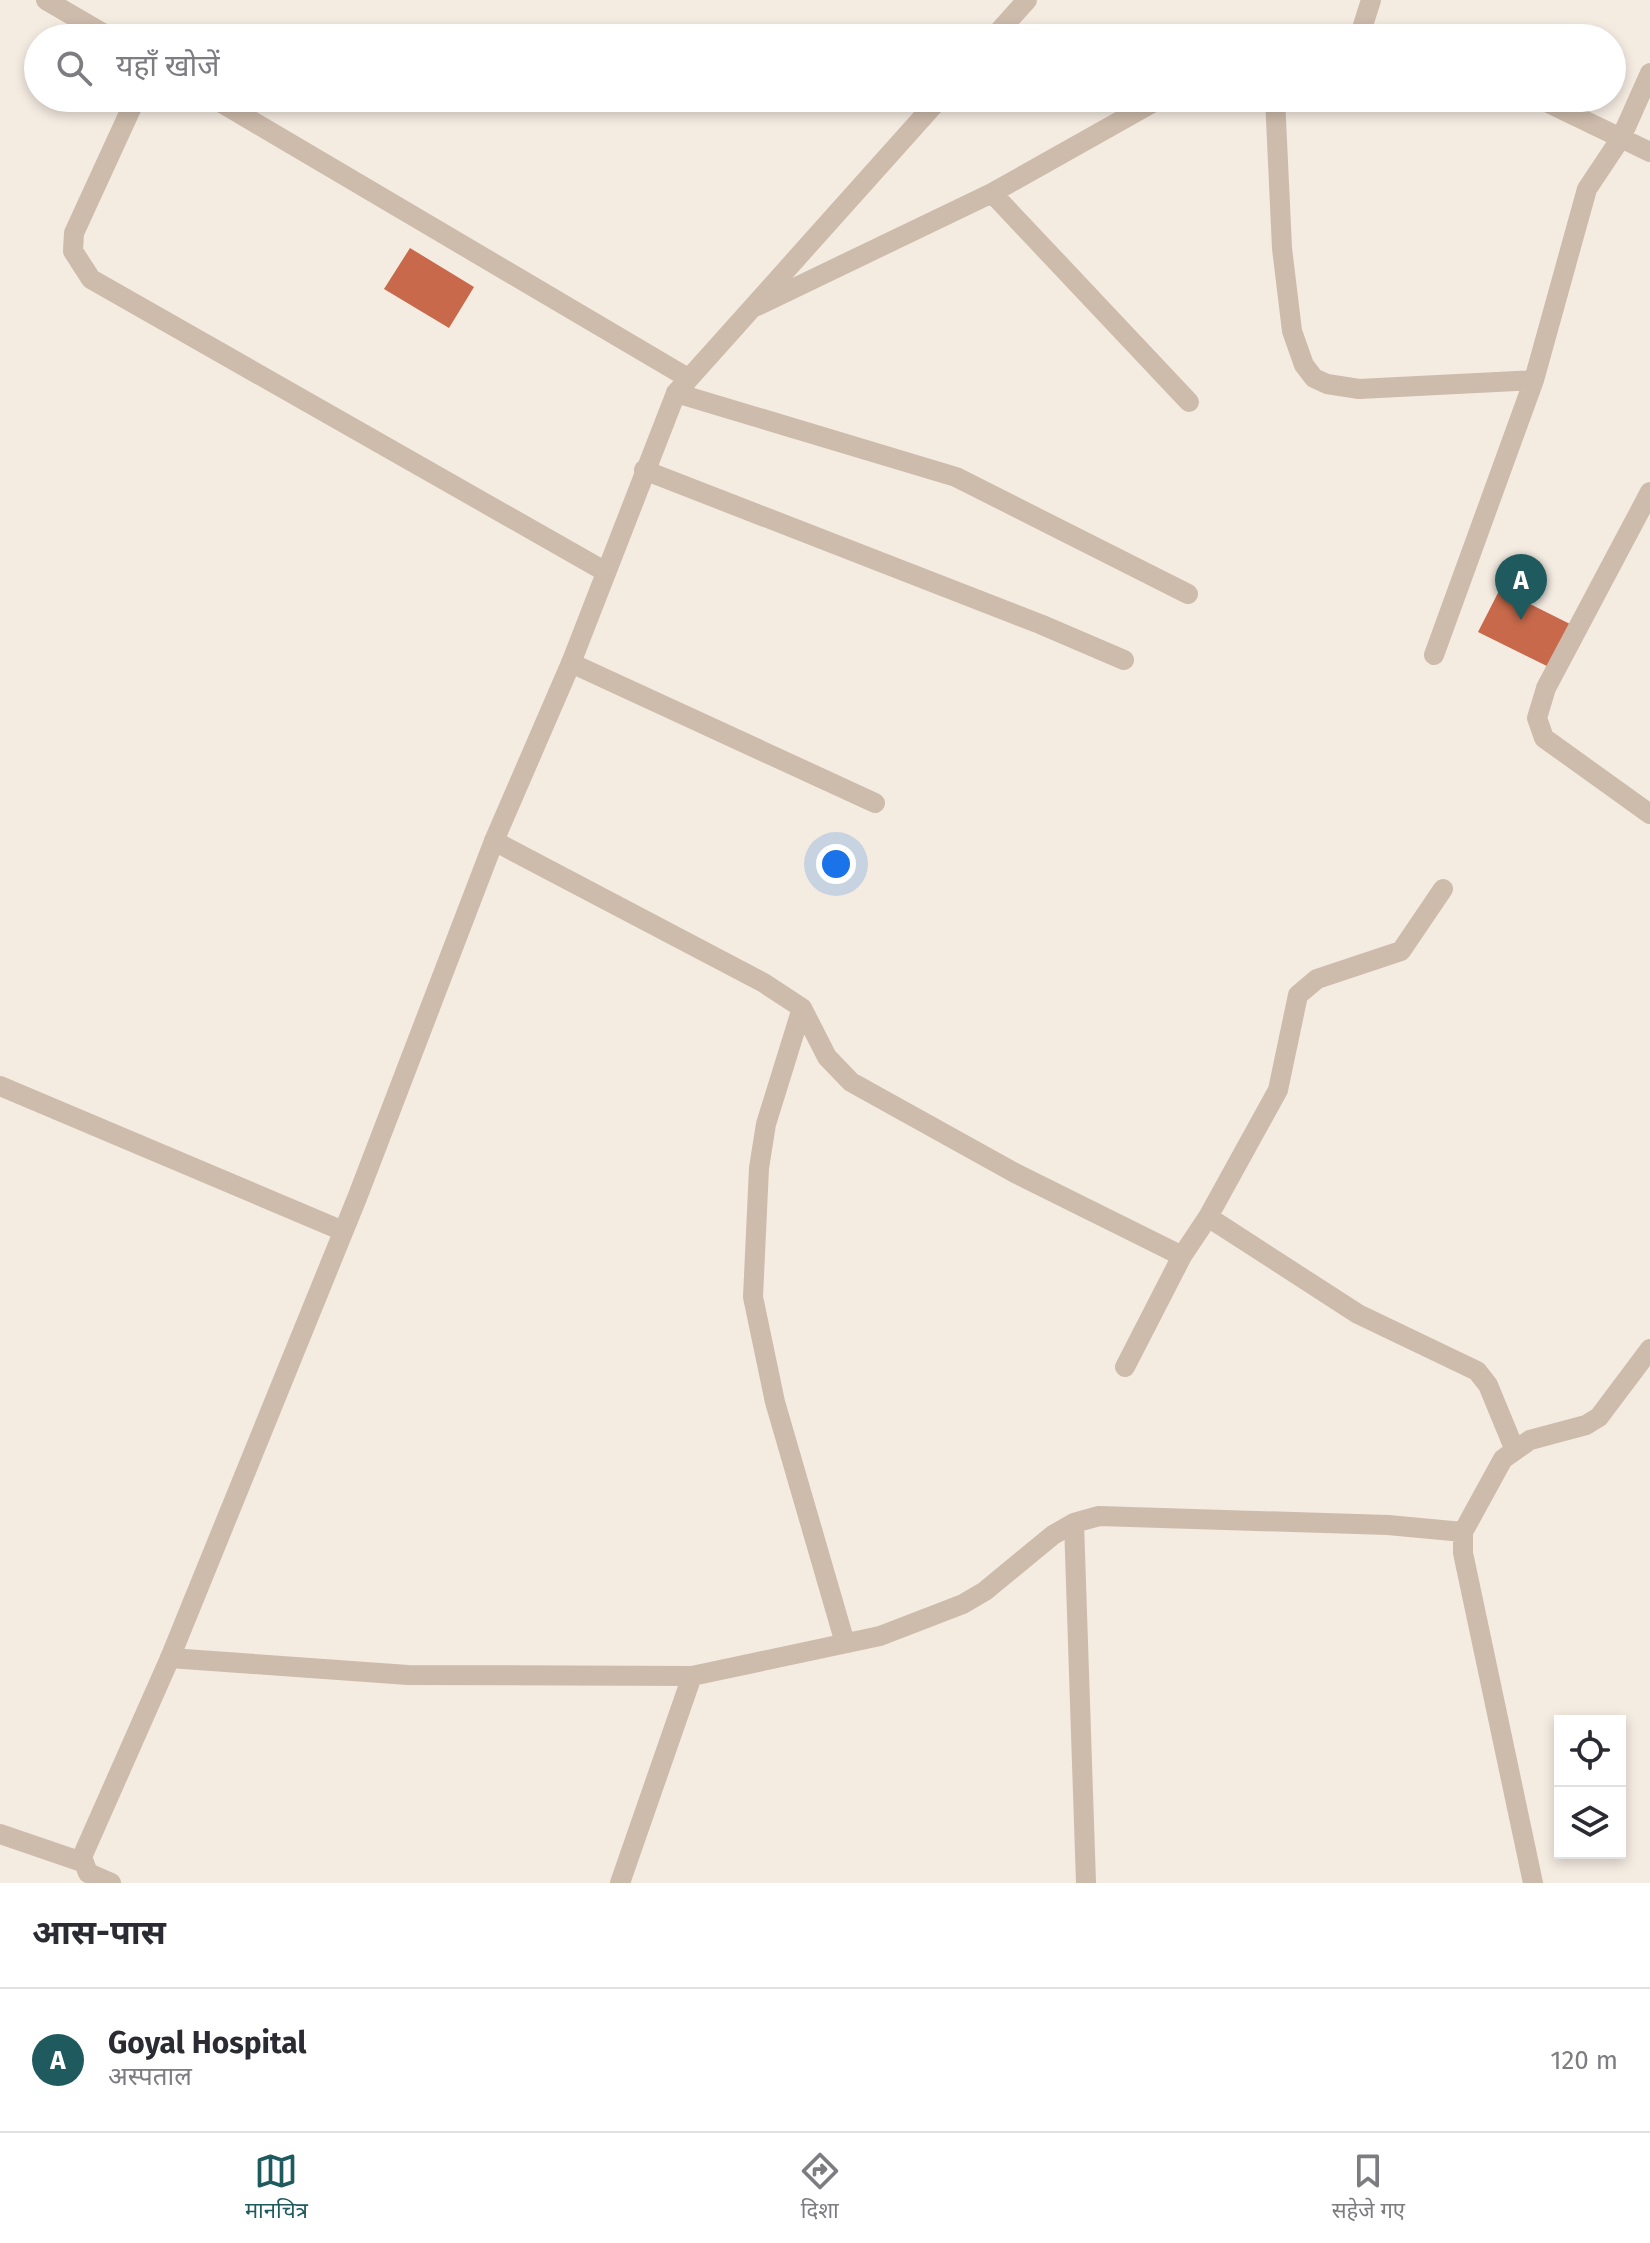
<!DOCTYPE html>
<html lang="hi">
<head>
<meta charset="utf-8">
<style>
  body { margin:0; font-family:"Fira Sans","Noto Sans Devanagari",sans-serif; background:#f2f2f3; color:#2b2b33 }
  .controls { position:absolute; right:24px; bottom:24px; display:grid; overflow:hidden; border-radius:0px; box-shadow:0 4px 12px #0003 }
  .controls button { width:72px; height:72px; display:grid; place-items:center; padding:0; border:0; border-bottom:2px solid #e1e1e2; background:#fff; color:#2b2b33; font:40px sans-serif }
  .you { position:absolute; left:836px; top:864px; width:28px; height:28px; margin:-20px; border:6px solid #fff; border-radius:50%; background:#1a73e8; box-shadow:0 0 0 12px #1a73e833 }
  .badge { display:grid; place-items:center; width:52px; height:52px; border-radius:50%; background:#1f5a5e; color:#fff; font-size:26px; font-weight:700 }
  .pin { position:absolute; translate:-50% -66px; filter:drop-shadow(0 2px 4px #0008) }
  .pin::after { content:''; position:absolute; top:42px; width:28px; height:24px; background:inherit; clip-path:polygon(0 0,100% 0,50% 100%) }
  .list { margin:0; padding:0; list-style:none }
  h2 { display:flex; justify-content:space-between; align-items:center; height:104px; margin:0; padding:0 32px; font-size:34px }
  h2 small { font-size:26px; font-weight:400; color:#7c7c81 }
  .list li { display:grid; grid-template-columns:52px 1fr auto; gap:24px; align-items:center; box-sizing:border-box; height:144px; padding:0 32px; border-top:2px solid #e1e1e2 }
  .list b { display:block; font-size:30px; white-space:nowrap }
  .list p { margin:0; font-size:26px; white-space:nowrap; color:#7c7c81 }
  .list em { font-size:26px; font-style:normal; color:#7c7c81 }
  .icon { flex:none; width:44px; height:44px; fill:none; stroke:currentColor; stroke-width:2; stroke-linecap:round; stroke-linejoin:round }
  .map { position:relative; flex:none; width:1650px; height:1883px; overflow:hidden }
  .search { position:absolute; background:#fff; box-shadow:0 4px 12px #0003; left:24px; right:24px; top:24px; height:88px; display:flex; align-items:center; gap:20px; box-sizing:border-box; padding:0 28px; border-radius:44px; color:#7c7c81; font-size:30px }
  .sheet { height:248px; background:#fff }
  nav { display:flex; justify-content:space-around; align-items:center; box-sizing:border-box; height:112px; border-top:2px solid #e1e1e2; background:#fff; font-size:22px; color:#7c7c81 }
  nav a { display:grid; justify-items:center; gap:4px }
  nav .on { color:#1f5a5e }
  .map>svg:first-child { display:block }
  .building { fill:#c8694b }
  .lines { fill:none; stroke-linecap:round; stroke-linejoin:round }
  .minor { stroke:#cdbbac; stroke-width:20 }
  .tertiary { stroke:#cdbbac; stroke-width:20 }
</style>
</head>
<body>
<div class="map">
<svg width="1650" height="1883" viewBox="0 0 1650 1883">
  <rect width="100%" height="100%" fill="#f4ebe1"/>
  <path class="building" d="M410 248 474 287 449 328 384 289Z
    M1500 589 1576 627 1555 670 1478 632Z"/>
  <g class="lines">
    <path class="minor" d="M1359 38 1371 0
      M136 98 74 233 73 251 91 279 606 572
      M1275 98 1282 248 1292 331 1304 365 1314 378 1327 384 1359 389 1534 380
      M1538 98 1650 152
      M992 193 1189 402
      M757 306 992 193 1161 98
      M676 393 956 477 1188 594
      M644 470 1040 624 1124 660
      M1650 492 1546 688 1537 718 1544 738 1650 814
      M1434 655 1534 380 1587 189 1621 138 1650 73
      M571 663 875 803
      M494 841 764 983 802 1008 827 1057 851 1082 1015 1173 1182 1256
      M802 1008 766 1124 759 1168 753 1297 775 1402 845 1643
      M0 1086 343 1231
      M1208 1217 1358 1314 1477 1371 1488 1385 1514 1448
      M1125 1367 1182 1256 1208 1217 1278 1090 1298 995 1317 979 1401 951 1443 889
      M1074 1523 1086 1883
      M170 1658 408 1675 692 1676 880 1636 963 1604 985 1591 1053 1535 1074 1523 1099 1516 1388 1525 1463 1532
      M0 1834 82 1862
      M620 1883 692 1676
      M1533 1883 1463 1553V1532L1503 1459 1530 1440 1586 1425 1599 1417 1650 1349"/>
    <path class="tertiary" d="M46 0 111 38
      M993 38 1027 0
      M213 98 688 378
      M111 1883 88 1873 82 1857 170 1658 357 1198 494 841 571 663 676 393 940 98"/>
  </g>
</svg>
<div class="controls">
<button><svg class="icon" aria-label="locate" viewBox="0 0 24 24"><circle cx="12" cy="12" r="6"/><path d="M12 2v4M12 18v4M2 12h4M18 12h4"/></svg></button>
<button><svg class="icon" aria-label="layers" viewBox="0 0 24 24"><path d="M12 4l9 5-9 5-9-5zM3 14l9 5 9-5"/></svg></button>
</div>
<div class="you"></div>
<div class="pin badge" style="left:1521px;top:620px">A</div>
<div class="search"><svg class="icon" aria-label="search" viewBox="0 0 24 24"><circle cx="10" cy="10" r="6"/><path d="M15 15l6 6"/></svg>यहाँ खोजें</div>
</div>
<section class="sheet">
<h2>आस-पास<small></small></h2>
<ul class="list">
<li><span class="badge">A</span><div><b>Goyal Hospital</b><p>अस्पताल</p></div><em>120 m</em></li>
</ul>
</section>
<nav>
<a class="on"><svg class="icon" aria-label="map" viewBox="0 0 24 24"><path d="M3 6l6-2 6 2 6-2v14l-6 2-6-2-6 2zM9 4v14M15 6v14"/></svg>मानचित्र</a>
<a><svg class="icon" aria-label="directions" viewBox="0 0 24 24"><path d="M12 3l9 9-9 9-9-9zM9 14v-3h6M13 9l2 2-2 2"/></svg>दिशा</a>
<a><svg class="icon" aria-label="saved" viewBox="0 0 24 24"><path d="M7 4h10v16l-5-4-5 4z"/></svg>सहेजे गए</a>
</nav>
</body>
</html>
